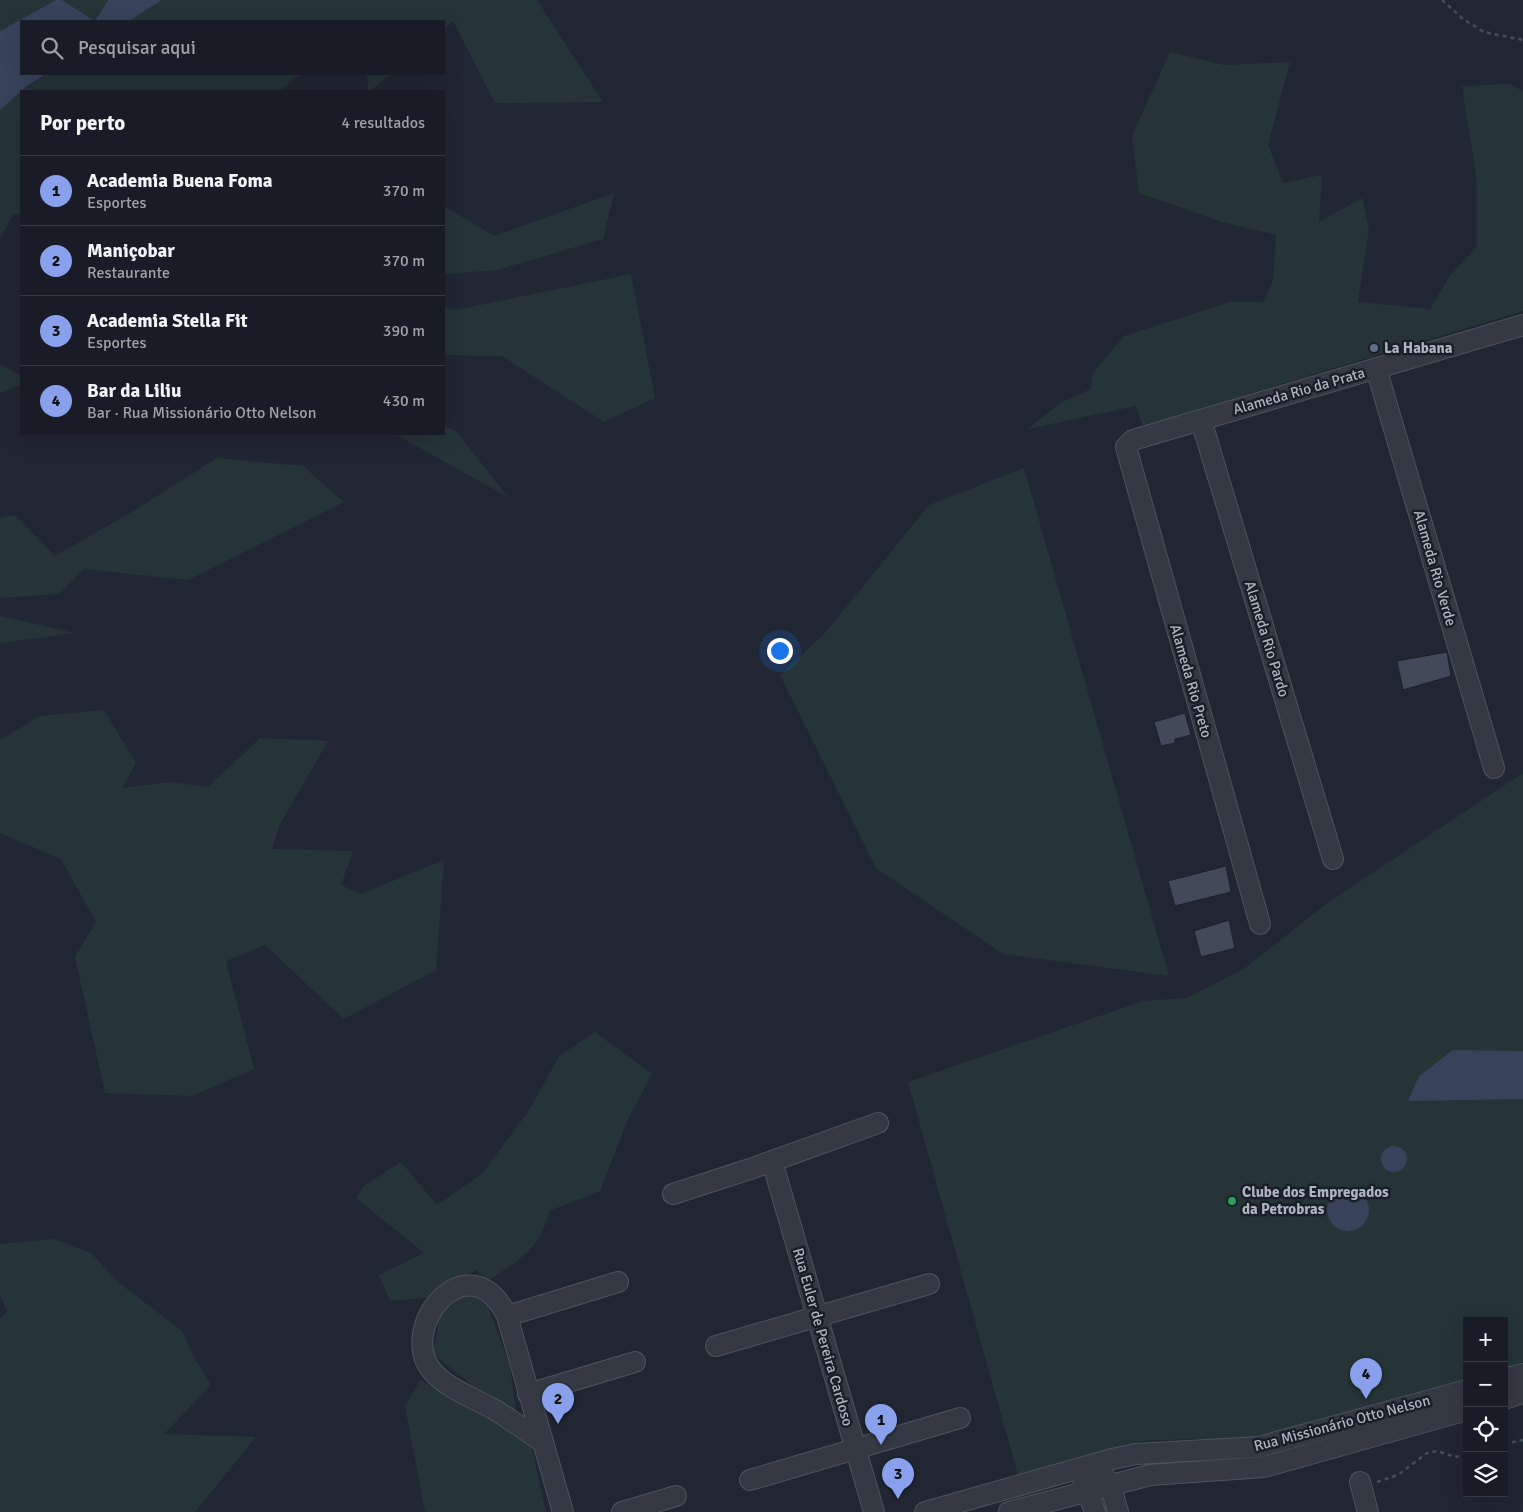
<!DOCTYPE html>
<html lang="pt">
<head>
<meta charset="utf-8">
<style>
  body { margin:0; font-family:Signika,sans-serif; background:#22252e; color:#f1f3f6 }
  .controls { position:absolute; right:15px; bottom:15px; display:grid; overflow:hidden; border-radius:0px; box-shadow:0 5px 20px #0002 }
  .controls button { width:45px; height:45px; display:grid; place-items:center; padding:0; border:0; border-bottom:1px solid #373a43; background:#191c26; color:#f1f3f6; font:25px sans-serif }
  .you { position:absolute; left:779px; top:650px; width:18px; height:18px; margin:-12px; border:4px solid #fff; border-radius:50%; background:#1a73e8; box-shadow:0 0 0 8px #1a73e833 }
  .badge { display:grid; place-items:center; width:32px; height:32px; border-radius:50%; background:#89a1ec; color:#111; font-size:16px; font-weight:700 }
  .pin { position:absolute; translate:-50% -41px; filter:drop-shadow(0 1px 2px #0008) }
  .pin::after { content:''; position:absolute; top:26px; width:18px; height:15px; background:inherit; clip-path:polygon(0 0,100% 0,50% 100%) }
  .list { margin:0; padding:0; list-style:none }
  h2 { display:flex; justify-content:space-between; align-items:center; height:65px; margin:0; padding:0 20px; font-size:21px }
  h2 small { font-size:16px; font-weight:400; color:#9fa1a7 }
  .list li { display:grid; grid-template-columns:32px 1fr auto; gap:15px; align-items:center; box-sizing:border-box; height:70px; padding:0 20px; border-top:1px solid #373a43 }
  .list b { display:block; font-size:19px; white-space:nowrap }
  .list p { margin:0; font-size:16px; white-space:nowrap; color:#9fa1a7 }
  .list em { font-size:16px; font-style:normal; color:#9fa1a7 }
  .icon { flex:none; width:28px; height:28px; fill:none; stroke:currentColor; stroke-width:2; stroke-linecap:round; stroke-linejoin:round }
  .map { position:relative; flex:none; width:1523px; height:1512px; overflow:hidden }
  .search { position:absolute; background:#191c26; box-shadow:0 5px 20px #0002; left:20px; top:20px; width:425px; height:55px; display:flex; align-items:center; gap:12px; box-sizing:border-box; padding:0 18px; border-radius:0px; color:#9fa1a7; font-size:19px }
  .panel { position:absolute; background:#191c26; box-shadow:0 5px 20px #0002; left:20px; top:90px; width:425px; height:345px; border-radius:0px }
  .map>svg:first-child { display:block }
  .green { fill:#263437 }
  .water { fill:#38425b }
  .building { fill:#424958; stroke:#1c202a }
  .lines { fill:none; stroke-linecap:round; stroke-linejoin:round }
  .minor-casing { stroke:#4f535f; stroke-width:22 }
  .path { stroke:#424f54; stroke-width:2.5; stroke-dasharray:4 4; stroke-linecap:butt }
  .minor { stroke:#343944; stroke-width:20 }
  .service-dot { fill:#5c6f8a; stroke:#1a1e28; stroke-width:2 }
  .leisure-dot { fill:#2e9e5b; stroke:#1a1e28; stroke-width:2 }
  .labels { text-anchor:middle; dominant-baseline:central; stroke-width:5; stroke-linejoin:round; paint-order:stroke }
  .poi-label { font-size:15px; font-weight:bold; fill:#aeb3c1; stroke:#1a1e28; text-anchor:start }
  .street-label { font-size:15px; fill:#aeb3c1; stroke:#1a1e28 }
</style>
</head>
<body>
<div class="map">
<svg width="1523" height="1512" viewBox="0 0 1523 1512">
  <rect width="100%" height="100%" fill="#212633"/>
  <path class="green" d="M0 0H56L0 31Z
    M62 0H108L95 21Z
    M162 0H537L603 102 495 103 453 21 444 29V21H129Z
    M1170 52 1224 65 1290 62 1268 145 1283 183 1322 175 1319 222 1362 198 1369 229 1358 302 1430 309 1451 274 1477 247V182L1462 86 1509 84 1523 91V311L1143 426 1136 406 1028 429 1060 403 1091 389 1093 373 1124 336 1230 302H1263L1273 280 1276 235 1222 222 1139 193 1132 136Z
    M46 74H301L279 91H21Z
    M367 74H391L370 91H368Z
    M21 91V215L14 214 0 238V110Z
    M614 193 603 239 497 270 444 274V206L494 236Z
    M631 274 655 398 604 422 502 356 444 355V307L456 310Z
    M0 364 21 376V384L0 393Z
    M444 426 456 431 508 497 395 434H444Z
    M217 458 303 466 344 502 188 580 84 569 59 594 0 598V518L15 515 55 556 135 510Z
    M1024 468 1169 976 1003 954 876 868 780 675 826 632 929 505Z
    M0 616 75 633 0 643Z
    M104 710 136 763 122 788 170 782 208 787 260 738 328 741 279 826 272 849 353 851 341 885 361 894 444 860 436 970 344 1019 265 945 226 961 254 1069 192 1096 105 1093 75 957 96 922 61 859 0 833V740L40 716Z
    M1523 773V1362L1504 1368V1321H1467V1379L1280 1436 1140 1441 1018 1475 908 1082 1143 1001 1187 998 1245 968 1326 904Z
    M595 1032 652 1074 628 1119 600 1191 549 1211C542 1248 517 1262 487 1281L476 1270 431 1297 390 1301 379 1275 424 1253 356 1198 365 1185 401 1162 437 1205 482 1174 530 1109 559 1056Z
    M54 1239 91 1253 118 1282 182 1331 195 1359 211 1385 164 1434 256 1437 195 1512H0V1319L7 1312 0 1294V1244Z
    M457 1294 485 1298 510 1367 516 1411 472 1385 433 1354 440 1314Z
    M420 1380 531 1444 546 1512H425L405 1407Z"/>
  <path class="water" d="M56 0H62L95 21 108 0H162L129 21H21V74H46L27 86 0 110V31Z
    M1453 1050 1523 1051V1099L1408 1101 1419 1076Z
    M1381 1159a13 13 0 1 1 26 0a13 13 0 1 1-26 0Z
    M1327 1210a21 21 0 1 1 42 0a21 21 0 1 1-42 0Z"/>
  <path class="building" d="M1447 652 1451 676 1403 690 1397 661Z
    M1185 713 1191 735 1175 739V743L1161 746 1154 722Z
    M1226 866 1231 892 1175 906 1168 881Z
    M1229 920 1235 948 1201 957 1194 931Z"/>
  <g class="lines">
    <g class="minor-casing">
      <path id="minor" d="M1376 368 1494 768
        M1201 420 1333 859
        M1260 924 1126 447 1133 440 1523 325
        M772 1161 874 1512
        M673 1194 750 1169 878 1123
        M507 1316 618 1282
        M716 1346 929 1284
        M1504 1379 1523 1374
        M528 1394 635 1362
        M1504 1399 1523 1393
        M541 1441C525 1430 510 1419 493 1409 474 1398 446 1388 432 1371 396 1327 469 1239 507 1316L563 1512
        M1102 1473 1110 1484 1118 1512
        M1083 1479 1095 1512
        M750 1480 960 1418
        M1360 1482 1368 1512
        M622 1512 676 1496
        M925 1512 1112 1459 1136 1454 1259 1447 1467 1390
        M1009 1512 1150 1475 1264 1467 1467 1410"/>
    </g>
    <path class="path" d="M1442 0 1463 19 1484 32 1523 40
      M1504 1444 1523 1440
      M1377 1482 1398 1475 1427 1453 1437 1451 1455 1457 1467 1454"/>
    <use href="#minor" class="minor"/>
  </g>
  <circle class="service-dot" cx="1374" cy="348" r="5"/>
  <circle class="leisure-dot" cx="1232" cy="1201" r="5"/>
  <g class="labels">
    <g class="poi-label">
      <text x="1384" y="348">La Habana</text>
      <text x="1242" y="1192">Clube dos Empregados<tspan x="1242" dy="17">da Petrobras</tspan></text>
    </g>
    <g class="street-label">
      <text transform="translate(1299 391) rotate(-16)">Alameda Rio da Prata</text>
      <text transform="translate(1435 568) rotate(74)">Alameda Rio Verde</text>
      <text transform="translate(1267 639) rotate(73)">Alameda Rio Pardo</text>
      <text transform="translate(1191 681) rotate(74)">Alameda Rio Preto</text>
      <text transform="translate(823 1337) rotate(74)">Rua Euler de Pereira Cardoso</text>
      <text transform="translate(1342 1423) rotate(-15)">Rua Missionário Otto Nelson</text>
    </g>
  </g>
</svg>
<div class="controls">
<button>+</button>
<button>−</button>
<button><svg class="icon" aria-label="locate" viewBox="0 0 24 24"><circle cx="12" cy="12" r="6"/><path d="M12 2v4M12 18v4M2 12h4M18 12h4"/></svg></button>
<button><svg class="icon" aria-label="layers" viewBox="0 0 24 24"><path d="M12 4l9 5-9 5-9-5zM3 14l9 5 9-5"/></svg></button>
</div>
<div class="you"></div>
<div class="pin badge" style="left:881px;top:1445px">1</div>
<div class="pin badge" style="left:558px;top:1424px">2</div>
<div class="pin badge" style="left:898px;top:1499px">3</div>
<div class="pin badge" style="left:1366px;top:1399px">4</div>
<div class="search"><svg class="icon" aria-label="search" viewBox="0 0 24 24"><circle cx="10" cy="10" r="6"/><path d="M15 15l6 6"/></svg>Pesquisar aqui</div>
<section class="panel">
<h2>Por perto<small>4 resultados</small></h2>
<ul class="list">
<li><span class="badge">1</span><div><b>Academia Buena Foma</b><p>Esportes</p></div><em>370 m</em></li>
<li><span class="badge">2</span><div><b>Maniçobar</b><p>Restaurante</p></div><em>370 m</em></li>
<li><span class="badge">3</span><div><b>Academia Stella Fit</b><p>Esportes</p></div><em>390 m</em></li>
<li><span class="badge">4</span><div><b>Bar da Liliu</b><p>Bar · Rua Missionário Otto Nelson</p></div><em>430 m</em></li>
</ul>
</section>
</div>
</body>
</html>
